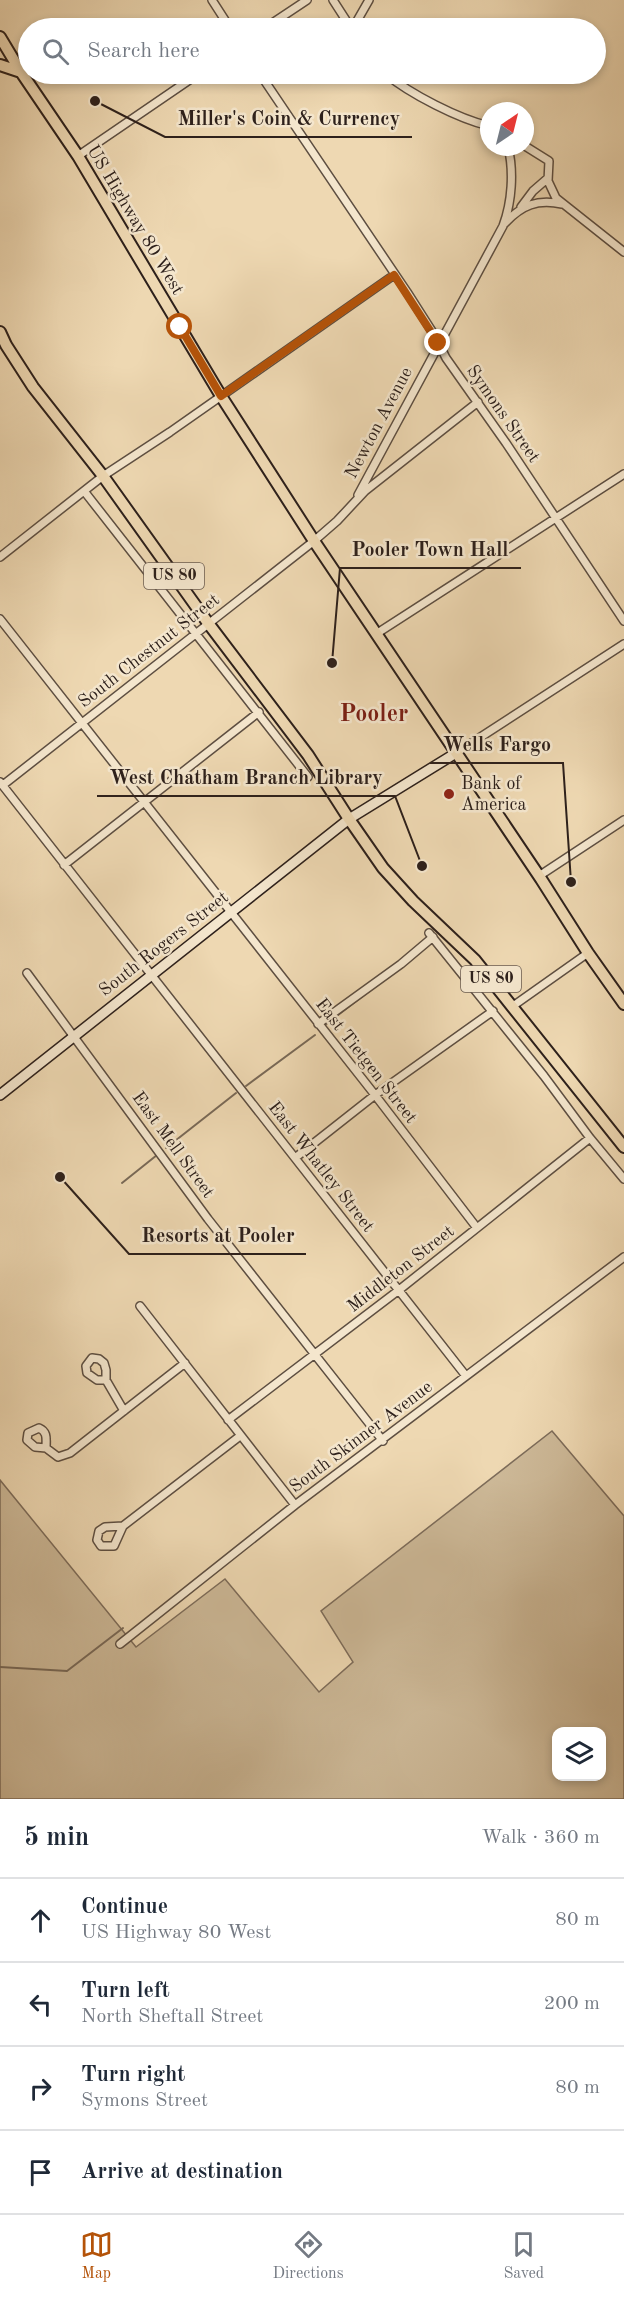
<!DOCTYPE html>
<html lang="en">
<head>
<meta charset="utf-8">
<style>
  body { margin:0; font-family:"Old Standard TT",serif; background:#f2f2f3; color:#1f2937 }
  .controls { position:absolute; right:18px; bottom:18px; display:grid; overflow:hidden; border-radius:12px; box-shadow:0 3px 9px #0003 }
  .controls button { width:54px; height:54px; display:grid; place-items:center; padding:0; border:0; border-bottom:2px solid #e0e1e3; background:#fff; color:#1f2937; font:30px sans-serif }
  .compass { position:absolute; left:480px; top:102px; width:54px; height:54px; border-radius:50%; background:#fff; box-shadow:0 3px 9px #0003; rotate:35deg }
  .stop { position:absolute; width:18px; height:18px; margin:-14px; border:4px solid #b45309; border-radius:50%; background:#fff }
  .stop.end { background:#b45309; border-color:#fff; box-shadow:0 2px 6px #0008 }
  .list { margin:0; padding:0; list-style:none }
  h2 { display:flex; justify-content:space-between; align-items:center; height:78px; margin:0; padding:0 24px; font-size:26px }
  h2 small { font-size:20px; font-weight:400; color:#747a83 }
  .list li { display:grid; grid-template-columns:39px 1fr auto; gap:18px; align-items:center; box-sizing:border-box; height:84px; padding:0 24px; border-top:2px solid #e0e1e3 }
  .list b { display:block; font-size:22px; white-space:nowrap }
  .list p { margin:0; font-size:20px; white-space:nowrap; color:#747a83 }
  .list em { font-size:20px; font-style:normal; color:#747a83 }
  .icon { flex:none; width:33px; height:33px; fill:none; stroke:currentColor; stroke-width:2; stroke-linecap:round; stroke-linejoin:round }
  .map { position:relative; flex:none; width:624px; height:1799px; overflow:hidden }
  .search { position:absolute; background:#fff; box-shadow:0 3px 9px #0003; left:18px; right:18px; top:18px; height:66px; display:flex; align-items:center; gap:15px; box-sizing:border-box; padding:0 21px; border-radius:33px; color:#747a83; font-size:22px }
  .sheet { height:414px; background:#fff }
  nav { display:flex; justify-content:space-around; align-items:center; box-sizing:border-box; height:84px; border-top:2px solid #e0e1e3; background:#fff; font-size:16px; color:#747a83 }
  nav a { display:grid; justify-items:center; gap:3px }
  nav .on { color:#b45309 }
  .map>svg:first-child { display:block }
  .green { fill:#cdb998; stroke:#7d6c5a; stroke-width:1.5; fill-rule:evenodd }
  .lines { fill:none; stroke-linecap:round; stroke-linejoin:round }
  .stream { stroke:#796957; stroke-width:2 }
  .street-casing { stroke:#5d4e41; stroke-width:10 }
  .secondary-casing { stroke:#2d201b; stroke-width:12 }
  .primary-casing { stroke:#2d201b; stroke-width:14 }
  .street { stroke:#f4e6cd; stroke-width:7 }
  .secondary { stroke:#f4e6cd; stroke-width:9 }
  .primary { stroke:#eed8b2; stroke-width:10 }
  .route { stroke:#b45309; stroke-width:8 }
  .poi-dot { fill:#8f2418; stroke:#f4e6cd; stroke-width:2 }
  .labels { text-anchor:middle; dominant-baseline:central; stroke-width:5; stroke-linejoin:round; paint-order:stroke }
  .shield { fill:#f4e6cd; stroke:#695b50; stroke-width:1.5 }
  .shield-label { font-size:16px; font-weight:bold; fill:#2d201b }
  .street-label { font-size:18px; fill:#2d201b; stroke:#f4e6cd }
  .poi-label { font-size:18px; fill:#2d201b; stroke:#f4e6cd; text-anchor:start }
  .district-label { font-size:24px; font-weight:bold; fill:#7a1f14; stroke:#f4e6cd }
  .leader { fill:none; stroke:#2d201b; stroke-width:2 }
  .callout-dot { fill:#2d201b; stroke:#f4e6cd; stroke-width:2 }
  .callout-label { font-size:20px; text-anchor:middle; font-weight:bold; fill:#2d201b; stroke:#f4e6cd; stroke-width:5; stroke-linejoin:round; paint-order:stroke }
</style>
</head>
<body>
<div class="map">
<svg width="624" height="1799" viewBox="0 0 624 1799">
  <rect width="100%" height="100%" fill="#eed8b2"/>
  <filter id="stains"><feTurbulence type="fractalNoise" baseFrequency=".00333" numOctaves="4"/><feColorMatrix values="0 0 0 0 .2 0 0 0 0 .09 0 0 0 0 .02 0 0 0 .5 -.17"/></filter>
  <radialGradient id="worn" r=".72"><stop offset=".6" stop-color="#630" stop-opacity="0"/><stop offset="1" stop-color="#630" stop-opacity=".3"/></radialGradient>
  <path class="green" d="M552 1431 624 1516V1799H0V1480L136 1647 225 1579 319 1692 353 1662 321 1611ZM556 1732H602V1776H556Z"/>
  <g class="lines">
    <path class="stream" d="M424 949 431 943
      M325 1025 372 989
      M246 1086 315 1035
      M166 1148 236 1093
      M122 1183 157 1155
      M0 1667 67 1671 123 1628"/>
    <g class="street-casing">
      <path id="street" d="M212 0 230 28
        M333 0 351 28
        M265 28 307 0
        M353 28 369 0
        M260 74 407 292 435 336 446 358 506 443 624 621
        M386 74C410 94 459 119 489 126
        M525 146 549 161 548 181 556 198 624 252
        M78 156 198 74
        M521 207 533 191 548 178
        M505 223C522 205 537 199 562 204
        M84 491 308 777
        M358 495 503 226C512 202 514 171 508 147
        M0 557 103 476 170 432 394 275
        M0 619 375 1095 477 1228
        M376 634 624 474
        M456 753 624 644
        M0 782 466 1376
        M3 785 314 541 337 521 365 491 478 402
        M64 865 259 712
        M539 876 624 820
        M429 933 544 1076 590 1138 624 1179
        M27 973 208 1219 383 1441
        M513 1006 588 953
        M318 1024 401 964 433 937
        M295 1158 375 1095 493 1011
        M140 1306 295 1505
        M106 1380H97L87 1373 86 1366 92 1358 99 1359 104 1363 106 1370V1380L124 1411
        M228 1420 399 1290 590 1138
        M46 1448 35 1447 27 1440 28 1433 39 1428C48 1432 46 1439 46 1448L58 1457 70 1453 185 1363
        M123 1526 105 1527 99 1531 97 1540 101 1546H114L123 1526 240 1436
        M120 1644 295 1505 624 1257"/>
    </g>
    <g class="secondary-casing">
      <path id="secondary" d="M0 1095 349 819 456 753"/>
    </g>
    <g class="primary-casing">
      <path id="primary" d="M0 37 21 72 78 156 221 396 314 541 541 879 588 953 624 1004
        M0 65 21 72
        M0 332 6 345 33 387 103 476 208 623 308 755 349 819 383 868 413 901 475 960 624 1147"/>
    </g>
    <use href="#street" class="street"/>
    <use href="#secondary" class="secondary"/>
    <use href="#primary" class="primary"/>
  </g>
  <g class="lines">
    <path class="route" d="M180 327 221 396 394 275 438 343"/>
  </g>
  <circle class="poi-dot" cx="449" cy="794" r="6"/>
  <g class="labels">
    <g class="shield">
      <rect x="144" y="563" width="60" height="26" rx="4.5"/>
      <rect x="461" y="966" width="60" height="26" rx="4.5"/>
    </g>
    <g class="shield-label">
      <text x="174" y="576">US 80</text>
      <text x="491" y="979">US 80</text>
    </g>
    <g class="street-label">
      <text transform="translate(135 220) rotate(59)">US Highway 80 West</text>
      <text transform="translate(503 414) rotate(55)">Symons Street</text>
      <text transform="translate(379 423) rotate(-62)">Newton Avenue</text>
      <text transform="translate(149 651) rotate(-38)">South Chestnut Street</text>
      <text transform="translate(164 944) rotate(-38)">South Rogers Street</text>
      <text transform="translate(366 1061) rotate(52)">East Tietgen Street</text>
      <text transform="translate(173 1145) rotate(54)">East Mell Street</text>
      <text transform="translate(321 1167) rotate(52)">East Whatley Street</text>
      <text transform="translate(401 1269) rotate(-38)">Middleton Street</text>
      <text transform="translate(361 1437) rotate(-37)">South Skinner Avenue</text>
    </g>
    <g class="poi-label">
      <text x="461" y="784">Bank of<tspan x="461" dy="21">America</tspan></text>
    </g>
    <g class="district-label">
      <text x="374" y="715">Pooler</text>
    </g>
  </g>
  <path class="leader" d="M95 101L165 137H412M332 663L340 568H521M571 882L563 763H430M422 866L395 796H97M60 1177L129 1254H306"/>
  <g class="callout-dot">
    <circle cx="95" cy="101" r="6"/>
    <circle cx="332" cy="663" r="6"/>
    <circle cx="571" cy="882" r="6"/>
    <circle cx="422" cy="866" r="6"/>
    <circle cx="60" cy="1177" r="6"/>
  </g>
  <g class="callout-label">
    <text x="289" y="125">Miller's Coin &amp; Currency</text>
    <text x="430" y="556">Pooler Town Hall</text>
    <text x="497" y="751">Wells Fargo</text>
    <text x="246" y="784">West Chatham Branch Library</text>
    <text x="218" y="1242">Resorts at Pooler</text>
  </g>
  <rect width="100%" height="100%" filter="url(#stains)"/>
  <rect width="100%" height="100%" fill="url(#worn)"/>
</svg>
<div class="controls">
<button><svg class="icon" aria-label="layers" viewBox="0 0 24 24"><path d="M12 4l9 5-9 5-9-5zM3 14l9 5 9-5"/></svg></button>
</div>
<svg class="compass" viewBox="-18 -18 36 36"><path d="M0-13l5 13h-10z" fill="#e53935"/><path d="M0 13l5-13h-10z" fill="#747a83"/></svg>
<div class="stop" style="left:180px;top:327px"></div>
<div class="stop end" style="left:438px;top:343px"></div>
<div class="search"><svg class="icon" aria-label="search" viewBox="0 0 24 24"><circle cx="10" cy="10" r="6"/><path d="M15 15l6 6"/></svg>Search here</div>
</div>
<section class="sheet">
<h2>5 min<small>Walk · 360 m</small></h2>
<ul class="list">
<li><svg class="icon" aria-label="ahead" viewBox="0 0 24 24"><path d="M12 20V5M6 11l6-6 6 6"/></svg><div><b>Continue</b><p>US Highway 80 West</p></div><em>80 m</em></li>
<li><svg class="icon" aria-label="left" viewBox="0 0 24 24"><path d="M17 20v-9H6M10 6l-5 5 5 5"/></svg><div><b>Turn left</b><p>North Sheftall Street</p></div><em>200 m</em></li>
<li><svg class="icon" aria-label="right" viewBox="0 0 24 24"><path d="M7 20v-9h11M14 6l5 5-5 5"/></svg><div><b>Turn right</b><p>Symons Street</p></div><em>80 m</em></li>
<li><svg class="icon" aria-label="arrive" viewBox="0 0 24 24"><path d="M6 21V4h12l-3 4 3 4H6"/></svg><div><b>Arrive at destination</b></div></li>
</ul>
</section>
<nav>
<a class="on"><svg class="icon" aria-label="map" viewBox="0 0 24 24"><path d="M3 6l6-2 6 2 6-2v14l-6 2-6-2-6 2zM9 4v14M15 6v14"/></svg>Map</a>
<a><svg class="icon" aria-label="directions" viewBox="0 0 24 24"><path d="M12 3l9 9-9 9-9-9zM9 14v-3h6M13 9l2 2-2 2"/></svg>Directions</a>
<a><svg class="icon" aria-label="saved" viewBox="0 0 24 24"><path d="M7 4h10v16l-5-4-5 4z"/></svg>Saved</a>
</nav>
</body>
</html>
